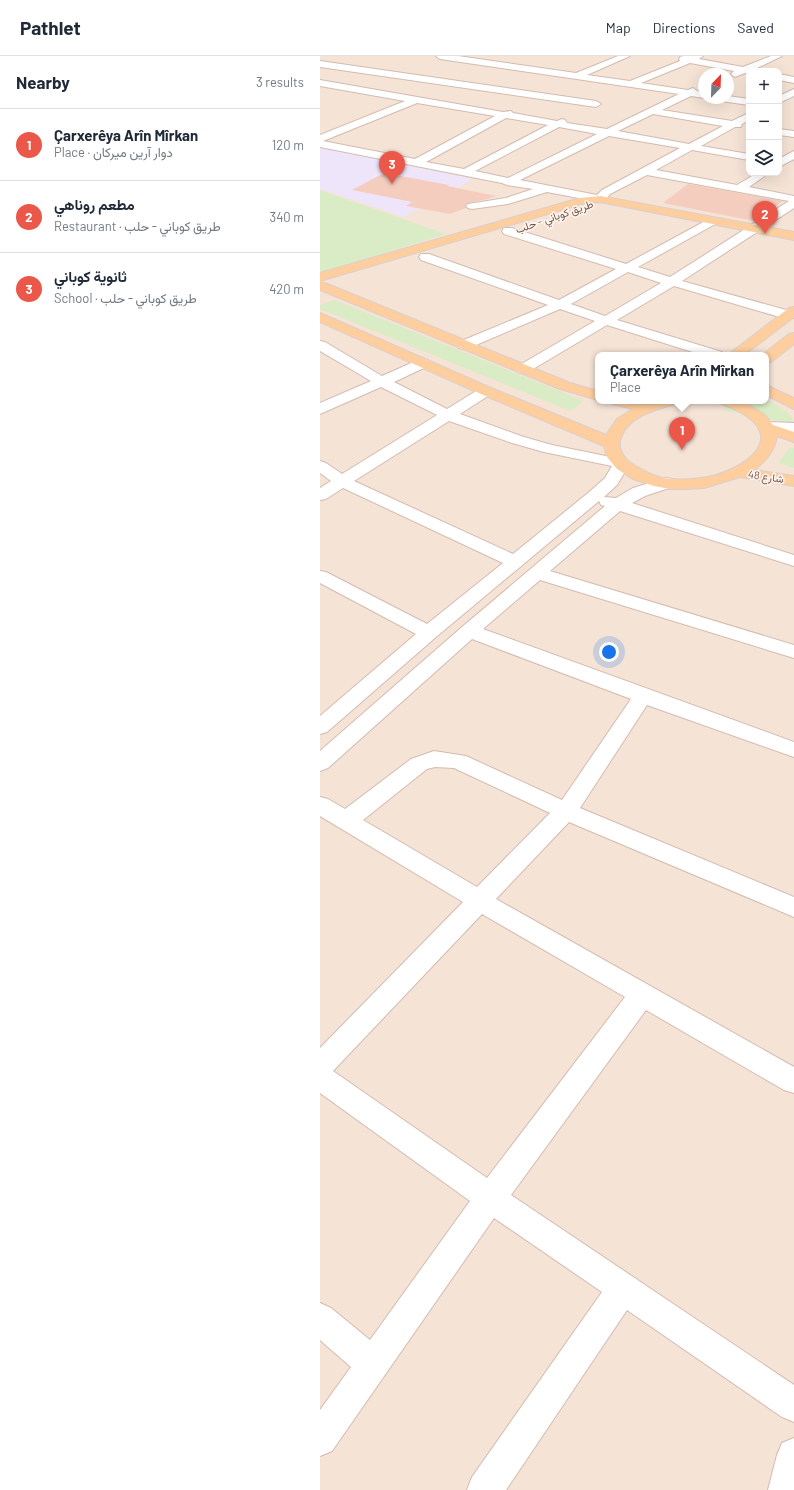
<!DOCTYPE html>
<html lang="en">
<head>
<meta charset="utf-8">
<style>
  body { margin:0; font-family:Barlow,Vazirmatn,sans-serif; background:#f2f2f3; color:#1f2937 }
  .controls { position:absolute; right:12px; top:12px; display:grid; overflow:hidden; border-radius:8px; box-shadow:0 4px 16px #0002 }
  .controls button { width:36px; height:36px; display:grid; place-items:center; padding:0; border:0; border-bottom:1px solid #e0e1e3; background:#fff; color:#1f2937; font:20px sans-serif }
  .compass { position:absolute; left:378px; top:12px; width:36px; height:36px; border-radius:50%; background:#fff; box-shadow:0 4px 16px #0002; rotate:23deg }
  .you { position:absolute; left:289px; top:596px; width:14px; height:14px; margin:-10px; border:3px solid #fff; border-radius:50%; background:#1a73e8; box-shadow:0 0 0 6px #1a73e833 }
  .badge { display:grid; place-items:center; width:26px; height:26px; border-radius:50%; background:#eb5849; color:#fff; font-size:13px; font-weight:700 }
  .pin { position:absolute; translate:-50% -33px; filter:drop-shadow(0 1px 2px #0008) }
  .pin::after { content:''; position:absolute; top:21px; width:14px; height:12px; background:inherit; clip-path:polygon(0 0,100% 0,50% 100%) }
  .popup { position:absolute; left:275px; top:296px; width:174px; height:52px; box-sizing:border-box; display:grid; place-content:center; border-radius:8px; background:#fff; filter:drop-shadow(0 1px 3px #0005); font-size:13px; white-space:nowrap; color:#747a83 }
  .popup b { font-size:15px; color:#1f2937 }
  .popup::after { content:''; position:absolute; left:50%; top:100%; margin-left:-8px; border:8px solid transparent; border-top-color:#fff }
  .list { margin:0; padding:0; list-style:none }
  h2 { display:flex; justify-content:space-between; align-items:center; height:52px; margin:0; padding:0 16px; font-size:17px }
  h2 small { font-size:13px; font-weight:400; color:#747a83 }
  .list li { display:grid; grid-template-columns:26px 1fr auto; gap:12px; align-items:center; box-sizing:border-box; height:72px; padding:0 16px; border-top:1px solid #e0e1e3 }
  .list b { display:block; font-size:15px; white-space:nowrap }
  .list p { margin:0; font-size:13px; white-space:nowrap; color:#747a83 }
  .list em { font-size:13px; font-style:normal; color:#747a83 }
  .icon { flex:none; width:22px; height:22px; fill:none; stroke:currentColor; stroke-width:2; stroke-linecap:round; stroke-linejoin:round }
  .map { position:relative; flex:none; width:474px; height:1434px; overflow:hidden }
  header { display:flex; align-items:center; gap:24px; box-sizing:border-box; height:56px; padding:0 20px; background:#fff; border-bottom:1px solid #e0e1e3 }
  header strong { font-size:19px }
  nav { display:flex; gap:22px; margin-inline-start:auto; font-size:14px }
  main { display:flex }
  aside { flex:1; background:#fff }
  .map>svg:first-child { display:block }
  .residential { fill:#f5e3d6; fill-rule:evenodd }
  .education { fill:#efe5fa }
  .green { fill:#daecc5 }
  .building { fill:#f4cdbf }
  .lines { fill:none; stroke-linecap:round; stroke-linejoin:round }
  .minor-casing { stroke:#d3bbb0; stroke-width:2 }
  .major-casing { stroke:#d9cfcc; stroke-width:2 }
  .minor { fill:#fff; fill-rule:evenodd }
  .major { fill:#fece9f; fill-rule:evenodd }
  .labels { text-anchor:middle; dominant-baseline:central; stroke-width:3; stroke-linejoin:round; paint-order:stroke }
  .far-street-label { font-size:11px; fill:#79554a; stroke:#fff7f0 }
</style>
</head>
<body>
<header>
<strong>Pathlet</strong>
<nav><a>Map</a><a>Directions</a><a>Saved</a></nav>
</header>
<main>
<aside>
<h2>Nearby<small>3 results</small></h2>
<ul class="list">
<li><span class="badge">1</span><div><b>Çarxerêya Arîn Mîrkan</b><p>Place · دوار آرين ميركان</p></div><em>120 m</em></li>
<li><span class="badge">2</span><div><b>مطعم روناهي</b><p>Restaurant · طريق كوباني - حلب</p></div><em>340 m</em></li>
<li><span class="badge">3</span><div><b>ثانوية كوباني</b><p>School · طريق كوباني - حلب</p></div><em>420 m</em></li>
</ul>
</aside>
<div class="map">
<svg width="474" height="1434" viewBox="0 0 474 1434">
  <rect width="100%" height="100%" fill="#fdf2e8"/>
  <path class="residential" d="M0 0H474V1434H0ZM429 15H459V117H429ZM384 18H408V42H384ZM278 299H446V345H278Z"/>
  <path class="education" d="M0 91 153 123 84 161 0 133Z"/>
  <path class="green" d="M0 134 126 178 0 217Z
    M15 244 264 345 250 355 0 253V249Z
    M413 345C422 345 441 343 448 345 457 349 473 358 474 368L403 354Z
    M470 391 474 392V412L458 407Z"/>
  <path class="building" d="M64 117 129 129 127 130 176 140 167 143 148 147 145 149 146 152 130 158 86 150 92 146 32 134Z
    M368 128 463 145 434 165 343 147Z"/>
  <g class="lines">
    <g class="minor-casing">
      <path id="minor" d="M116 0H138L256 17 298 0H310L267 19 310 25 360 5 359 3 360 1 363 0H383L379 3 423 11 451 0H462L433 14V15H429V18L425 17 415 21 411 18 414 15 370 7 321 27 368 34 373 32 377 35 384 36V42L371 40 342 54 412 65 429 57V64L422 68 421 71H415L381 90 429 98V104L372 94 336 114 417 129 437 117H449L429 131 474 140V152L362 225 473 256 474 258 473 262H463L354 230 297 264 402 296 404 299H382L287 269 208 316 203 317 198 316 196 313 198 310 275 265 240 253 149 292 144 293 139 292 137 289 139 286 228 249 101 204 99 201 101 198H109L239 244 296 213 184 178 182 175 184 172H192L306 208 389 163H397L399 165 397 167 318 211 350 221 469 145 327 119 290 138 284 145 280 146 227 136 188 148 152 153 148 152 146 150 148 148 186 142 213 133 187 129 182 127 0 91V79L85 45 0 30V24L183 56 191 55 193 57 237 65 242 63 245 64 247 67 287 73 359 38 120 3ZM97 47 175 60 95 103 3 85ZM333 58 403 70 369 88 298 75ZM186 62 228 69 144 113 106 106ZM239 71 277 78 188 122 155 115ZM289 80 360 92 282 134 277 139 200 124ZM308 216 341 227 285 260 251 248Z
        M0 5 276 45 281 48 276 51 0 11Z
        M459 18 474 21V27L459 24Z
        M474 33V40L459 47V40Z
        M408 40 429 43V49L401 45 396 42H408Z
        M459 73 474 75V81L459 79Z
        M474 95V103L459 111V103Z
        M0 285 5 286 62 320 98 304 103 303 108 304 110 307 108 310 74 326 127 353 161 332 166 331 171 332 173 335 171 338 140 358 204 381 232 389 305 404 309 409 297 429 284 441 296 442 313 432 346 422 352 423 354 427 352 431 325 440 312 447 474 499V510L300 455 230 515 474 589V602L220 524 163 573 474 686V701L327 649 260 752 474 841V861L249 766 176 843 474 1011V1037L464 1034 326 954 191 1139 474 1329V1366L462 1361 307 1254 186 1434H147L152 1421 282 1236 174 1162 12 1395 0 1400V1354L31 1311 0 1284V1247L11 1252 50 1284 150 1145 0 1037V992L143 846 0 760V741L8 743 25 753 91 703 114 695 146 700 242 744 311 643 152 583 8 712 0 715V695L142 571 285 450 281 449 279 445 116 581 7 676 0 678V660L96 578 0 527V515L6 516 107 568 183 507 23 432 6 443 0 444V432L11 425 0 417V405L6 407 22 418 117 359 61 331 0 358V347L51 325 0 295ZM129 365 192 387 224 396 292 410 285 422 268 437 193 498 34 425ZM115 711 134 712 230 757 157 831 43 764 107 713ZM162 858 305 941 167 1122 13 1015Z
        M448 366 474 367V377L443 374 440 371 443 368Z
        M474 1382V1434H448L457 1399 462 1387Z"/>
    </g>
    <g class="major-casing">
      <path id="major" d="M280 140 474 176V184L280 146 265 147 0 225V217L260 142Z
        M0 225 250 327 278 335V344L240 333 0 234Z
        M474 251V261L424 299H408L469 252Z
        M0 257 171 332 286 379 297 363 313 353 292 348 289 345 328 346 358 345 355 348C337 353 310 360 302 379 296 391 303 403 314 409 325 416 337 422 350 423 365 424 382 423 396 419 449 402 461 368 401 348L398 345 424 346 445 359 453 369 474 376V386L457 380C455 395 446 405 434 414L474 420V430L420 421 384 432 367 433H350L334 430 313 423 297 413 287 401 284 390 161 338 0 266Z
        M474 277V288L451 306 446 307V299H442L469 278Z
        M446 329 474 342V353L446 339Z"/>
    </g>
    <use href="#minor" class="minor"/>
    <use href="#major" class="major"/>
  </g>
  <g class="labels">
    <g class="far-street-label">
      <text transform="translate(234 160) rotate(-19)">طريق كوباني - حلب</text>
      <text transform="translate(446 420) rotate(8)">48 شارع</text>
    </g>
  </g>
</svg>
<div class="controls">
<button>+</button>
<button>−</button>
<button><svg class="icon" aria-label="layers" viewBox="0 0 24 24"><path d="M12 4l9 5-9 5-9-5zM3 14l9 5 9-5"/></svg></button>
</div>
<svg class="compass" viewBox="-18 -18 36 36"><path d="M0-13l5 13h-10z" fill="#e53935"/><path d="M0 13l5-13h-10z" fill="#747a83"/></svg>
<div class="you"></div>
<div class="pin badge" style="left:362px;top:394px">1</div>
<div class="popup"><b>Çarxerêya Arîn Mîrkan</b>Place</div>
<div class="pin badge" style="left:445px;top:178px">2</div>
<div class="pin badge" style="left:72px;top:128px">3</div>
</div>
</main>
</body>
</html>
